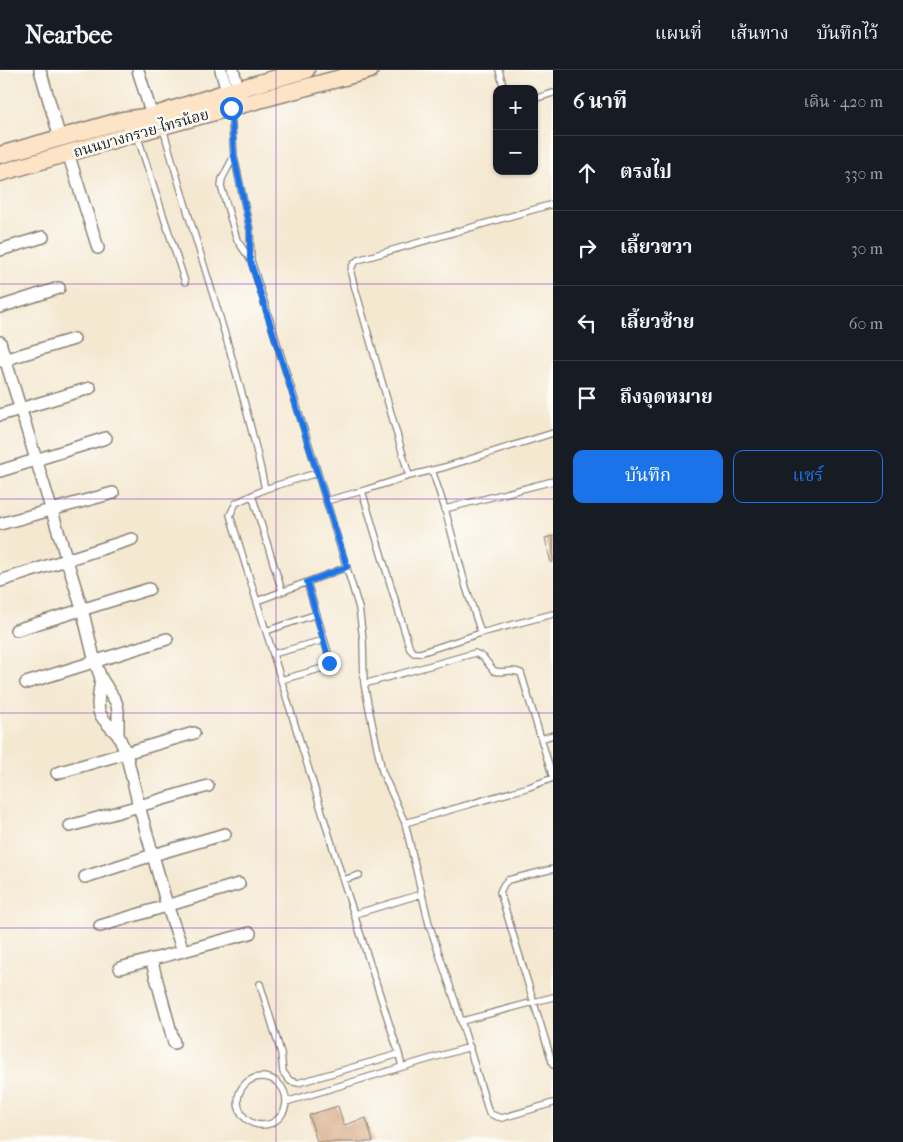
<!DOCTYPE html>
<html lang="th">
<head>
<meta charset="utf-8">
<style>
  body { margin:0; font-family:"IM FELL French Canon","Noto Serif Thai",serif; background:#242831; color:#f1f3f6 }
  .controls { position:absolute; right:15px; top:15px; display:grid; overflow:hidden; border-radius:10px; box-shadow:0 1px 4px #0004 }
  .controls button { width:45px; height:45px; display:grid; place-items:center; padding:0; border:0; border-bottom:1px solid #363941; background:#171b24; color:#f1f3f6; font:25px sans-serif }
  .stop { position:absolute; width:15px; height:15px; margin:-11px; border:4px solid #1a73e8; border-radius:50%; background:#fff }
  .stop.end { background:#1a73e8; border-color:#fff; box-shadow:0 1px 5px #0008 }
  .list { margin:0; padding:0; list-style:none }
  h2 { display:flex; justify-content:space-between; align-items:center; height:65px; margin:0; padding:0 20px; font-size:21px }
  h2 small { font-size:16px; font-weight:400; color:#9ea1a6 }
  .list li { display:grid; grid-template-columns:32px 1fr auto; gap:15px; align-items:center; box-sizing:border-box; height:75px; padding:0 20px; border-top:1px solid #363941 }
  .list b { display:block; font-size:19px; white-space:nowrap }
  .list em { font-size:16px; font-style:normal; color:#9ea1a6 }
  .actions { display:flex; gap:10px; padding:15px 20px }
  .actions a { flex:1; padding:11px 0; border:1px solid #1a73e8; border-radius:10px; text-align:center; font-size:18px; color:#1a73e8 }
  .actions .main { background:#1a73e8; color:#fff }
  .icon { flex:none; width:28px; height:28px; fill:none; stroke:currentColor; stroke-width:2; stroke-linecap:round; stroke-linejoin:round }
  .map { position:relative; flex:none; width:553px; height:1072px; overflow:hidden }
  header { display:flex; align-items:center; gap:30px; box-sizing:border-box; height:70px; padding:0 25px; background:#171b24; border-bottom:1px solid #363941 }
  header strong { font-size:24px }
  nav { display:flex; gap:28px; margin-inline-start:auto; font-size:18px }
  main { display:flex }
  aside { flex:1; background:#171b24 }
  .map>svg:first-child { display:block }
  .building { fill:#d09e74 }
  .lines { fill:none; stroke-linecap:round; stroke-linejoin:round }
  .lane-casing { stroke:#888276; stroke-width:8 }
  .street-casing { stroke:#888276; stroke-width:14 }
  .secondary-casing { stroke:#888276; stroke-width:19 }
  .lane { stroke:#fff; stroke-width:5.5 }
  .street { stroke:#fff; stroke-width:11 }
  .secondary { stroke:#fee4c6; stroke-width:16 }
  .route { stroke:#1a73e8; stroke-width:6 }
  .grid { fill:none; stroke:#7b2cbf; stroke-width:1; stroke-opacity:0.55 }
  .labels { text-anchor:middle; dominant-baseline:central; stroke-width:5; stroke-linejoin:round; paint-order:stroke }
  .street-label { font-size:15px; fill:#1c1c1c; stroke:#fdfcf7 }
</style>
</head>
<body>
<header>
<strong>Nearbee</strong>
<nav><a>แผนที่</a><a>เส้นทาง</a><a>บันทึกไว้</a></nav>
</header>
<main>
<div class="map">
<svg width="553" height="1072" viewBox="0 0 553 1072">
  <rect width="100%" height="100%" fill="#fdfcf7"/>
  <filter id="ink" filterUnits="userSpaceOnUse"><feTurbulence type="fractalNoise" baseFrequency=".02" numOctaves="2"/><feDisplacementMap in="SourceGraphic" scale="10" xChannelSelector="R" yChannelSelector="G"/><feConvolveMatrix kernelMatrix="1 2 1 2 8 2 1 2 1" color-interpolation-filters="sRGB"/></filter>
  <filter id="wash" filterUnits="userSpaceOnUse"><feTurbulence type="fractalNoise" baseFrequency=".0096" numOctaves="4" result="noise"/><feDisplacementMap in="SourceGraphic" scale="20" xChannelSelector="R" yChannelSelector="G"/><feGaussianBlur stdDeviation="1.12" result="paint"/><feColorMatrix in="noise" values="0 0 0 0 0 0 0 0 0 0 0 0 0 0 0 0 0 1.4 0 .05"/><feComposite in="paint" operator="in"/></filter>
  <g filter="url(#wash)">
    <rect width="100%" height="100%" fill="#f4e8d1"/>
    <g id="blocks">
      <path class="building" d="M553 466V492L551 493 545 468Z
        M338 1036 344 1055 366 1048 373 1072H317L309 1045Z"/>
    </g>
  </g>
  <g filter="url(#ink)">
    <use href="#blocks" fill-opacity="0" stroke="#888276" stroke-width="1"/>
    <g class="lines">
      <g class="lane-casing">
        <path id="lane" d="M499 0 504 19
          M534 29 553 23
          M231 39 234 86 250 160 251 190 318 404
          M163 58C196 178 240 297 265 419L236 433 230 445 343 810 399 984 402 997 286 1032
          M137 65 185 212
          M234 86 222 109 221 116 237 170 250 189
          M553 134 358 190C352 194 351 197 351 204L409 406 445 397 553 363
          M432 400 445 439 553 411
          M409 406 362 421 410 579 414 583H420L481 563 553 544
          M265 419 310 405 318 404 359 538 363 569 364 614 382 701 405 753 429 854 456 934 489 1043 495 1046 502 1048 553 1033
          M252 425 282 521
          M326 431 362 421
          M445 439 466 517 481 563
          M257 531 347 497
          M266 561 317 544
          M273 584 324 570
          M281 610 323 598 329 593V586L307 512
          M364 614 475 583 483 587 494 601C506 604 509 598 521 603L553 708
          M541 669 553 665
          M405 753 529 717 553 708
          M553 799 508 810 504 814 500 822 553 995
          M343 810 359 805
          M355 844 422 824
          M260 914 281 983 283 1002 290 1011 298 1013 399 984
          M462 951 553 927
          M402 997 470 977
          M238 1031a24 24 0 1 1 48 0a24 24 0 1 1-48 0Z"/>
      </g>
      <g class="street-casing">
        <path id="street" d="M40 0 60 68
          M138 0 152 46
          M221 0 229 29
          M233 0 240 25
          M68 83 98 178
          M0 180 43 167
          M0 237 59 218
          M0 272 82 539 95 592 101 608 116 632 118 640V665L126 683 139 736 167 835 183 881
          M0 291 74 269
          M0 345 90 318
          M0 401 106 368
          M0 454 113 423
          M0 511 132 469
          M16 560 149 519
          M101 608C97 643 93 639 118 665
          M26 613 167 569
          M57 703 194 663
          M70 756 208 716
          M85 807 153 785 225 764
          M100 856 239 814
          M151 889 174 973
          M120 898 250 863"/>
      </g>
      <g class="secondary-casing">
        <path id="secondary" d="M0 85 123 50 152 46 227 22 306 0
          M0 103 137 63 370 0"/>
      </g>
      <use href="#lane" class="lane"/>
      <use href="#street" class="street"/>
      <use href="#secondary" class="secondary"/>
    </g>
  </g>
  <g class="lines" filter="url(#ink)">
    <path class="route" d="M231 38 234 86 250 160V190L347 497 307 512 328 586 329 593"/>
  </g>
  <path class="grid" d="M276 0V1072M0 214H553M0 429H553M0 643H553M0 858H553"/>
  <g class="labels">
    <g class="street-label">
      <text transform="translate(141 63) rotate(-16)">ถนนบางกรวย-ไทรน้อย</text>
    </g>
  </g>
</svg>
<div class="controls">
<button>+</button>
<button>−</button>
</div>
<div class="stop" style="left:231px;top:38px"></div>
<div class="stop end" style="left:329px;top:593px"></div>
</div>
<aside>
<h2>6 นาที<small>เดิน · 420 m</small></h2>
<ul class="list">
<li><svg class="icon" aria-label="ahead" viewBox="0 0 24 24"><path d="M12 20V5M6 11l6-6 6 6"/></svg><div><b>ตรงไป</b></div><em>330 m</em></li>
<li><svg class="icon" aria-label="right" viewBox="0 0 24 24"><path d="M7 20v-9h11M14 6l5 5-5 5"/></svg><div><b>เลี้ยวขวา</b></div><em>30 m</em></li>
<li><svg class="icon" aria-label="left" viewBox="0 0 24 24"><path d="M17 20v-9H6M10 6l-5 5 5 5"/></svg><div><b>เลี้ยวซ้าย</b></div><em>60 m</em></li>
<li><svg class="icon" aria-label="arrive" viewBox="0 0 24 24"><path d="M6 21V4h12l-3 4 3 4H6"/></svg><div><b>ถึงจุดหมาย</b></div></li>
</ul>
<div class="actions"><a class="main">บันทึก</a><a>แชร์</a></div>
</aside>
</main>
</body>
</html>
